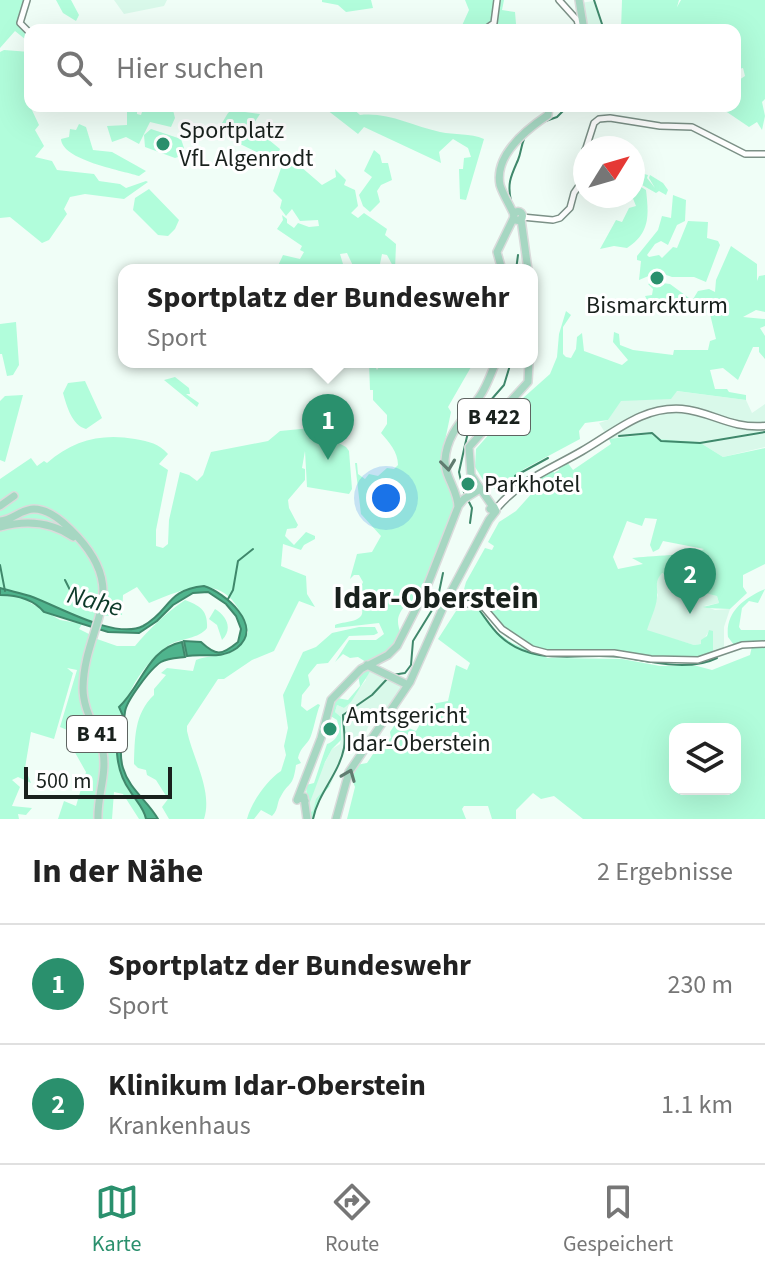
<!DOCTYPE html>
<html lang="de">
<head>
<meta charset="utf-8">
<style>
  body { margin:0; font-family:"Source Sans 3",sans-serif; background:#f6f6f6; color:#222 }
  .controls { position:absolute; right:24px; bottom:24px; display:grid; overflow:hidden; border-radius:16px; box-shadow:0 8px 32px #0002 }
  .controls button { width:72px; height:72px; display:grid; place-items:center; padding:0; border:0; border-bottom:2px solid #e0e0e0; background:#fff; color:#222; font:40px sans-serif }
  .compass { position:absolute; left:573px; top:136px; width:72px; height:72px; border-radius:50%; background:#fff; box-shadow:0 8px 32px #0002; rotate:53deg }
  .scale { position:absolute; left:24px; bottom:20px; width:148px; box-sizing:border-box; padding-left:8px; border:4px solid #19211d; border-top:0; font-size:22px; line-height:28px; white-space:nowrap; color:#19211d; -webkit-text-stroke:6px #fff; paint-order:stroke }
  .you { position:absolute; left:386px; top:498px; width:28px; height:28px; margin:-20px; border:6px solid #fff; border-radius:50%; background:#1a73e8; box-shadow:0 0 0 12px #1a73e833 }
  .badge { display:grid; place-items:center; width:52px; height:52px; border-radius:50%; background:#2a906d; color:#fff; font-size:26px; font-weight:700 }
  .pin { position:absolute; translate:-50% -66px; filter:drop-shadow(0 2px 4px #0008) }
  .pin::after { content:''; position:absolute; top:42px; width:28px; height:24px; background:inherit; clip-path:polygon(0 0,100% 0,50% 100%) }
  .popup { position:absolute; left:118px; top:264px; width:420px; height:104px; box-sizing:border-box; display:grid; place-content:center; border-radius:16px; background:#fff; filter:drop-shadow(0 2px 6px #0005); font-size:26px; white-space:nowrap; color:#767676 }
  .popup b { font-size:30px; color:#222 }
  .popup::after { content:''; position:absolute; left:50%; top:100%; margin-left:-16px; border:16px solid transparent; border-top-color:#fff }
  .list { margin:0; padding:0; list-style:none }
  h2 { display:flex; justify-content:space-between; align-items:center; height:104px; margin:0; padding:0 32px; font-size:34px }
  h2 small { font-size:26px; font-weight:400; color:#767676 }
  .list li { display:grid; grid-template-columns:52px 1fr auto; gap:24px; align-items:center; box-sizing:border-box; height:120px; padding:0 32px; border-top:2px solid #e0e0e0 }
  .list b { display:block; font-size:30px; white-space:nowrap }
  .list p { margin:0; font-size:26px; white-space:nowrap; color:#767676 }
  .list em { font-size:26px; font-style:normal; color:#767676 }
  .icon { flex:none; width:44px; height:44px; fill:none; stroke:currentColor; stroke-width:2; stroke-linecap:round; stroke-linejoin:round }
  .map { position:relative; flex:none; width:765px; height:819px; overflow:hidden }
  .search { position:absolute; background:#fff; box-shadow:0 8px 32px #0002; left:24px; right:24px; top:24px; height:88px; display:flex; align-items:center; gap:20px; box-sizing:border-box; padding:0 28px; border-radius:16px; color:#767676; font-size:30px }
  .sheet { height:344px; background:#fff }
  nav { display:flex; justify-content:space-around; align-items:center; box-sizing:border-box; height:112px; border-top:2px solid #e0e0e0; background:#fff; font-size:22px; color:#767676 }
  nav a { display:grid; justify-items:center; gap:4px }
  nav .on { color:#2a906d }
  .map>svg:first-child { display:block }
  .built { fill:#d9f9ea }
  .green { fill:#b1fddb; fill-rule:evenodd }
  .water { fill:#4fb48d; stroke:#3f886b; stroke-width:2 }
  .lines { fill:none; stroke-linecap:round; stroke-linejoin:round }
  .stream { stroke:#3f886b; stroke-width:2 }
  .tertiary-casing { stroke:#7c9187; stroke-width:8 }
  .secondary-casing { stroke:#7c9187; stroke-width:9 }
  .primary-casing { stroke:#dadbdb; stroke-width:10 }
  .tertiary { stroke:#fff; stroke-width:5 }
  .secondary { stroke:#fff; stroke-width:6 }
  .primary { stroke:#a6d7c2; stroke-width:7 }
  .oneway { stroke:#607c70 }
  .poi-dot { fill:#2a906d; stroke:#fff; stroke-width:3 }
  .labels { text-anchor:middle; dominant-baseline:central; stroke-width:6; stroke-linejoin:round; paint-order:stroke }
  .shield { fill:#fff; stroke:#5e6461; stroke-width:2 }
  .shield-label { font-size:22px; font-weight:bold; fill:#19211d }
  .poi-label { font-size:24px; fill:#19211d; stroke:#fff; text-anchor:start }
  .water-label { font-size:26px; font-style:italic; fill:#0c3929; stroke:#fff }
  .district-label { font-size:32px; font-weight:bold; fill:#19211d; stroke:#fff }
</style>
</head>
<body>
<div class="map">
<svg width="765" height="819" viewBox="0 0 765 819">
  <rect width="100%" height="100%" fill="#f0fef7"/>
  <path class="built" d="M114 0H167L164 6 124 14Z
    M593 1 604 30H586L581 3Z
    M676 391 746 400 752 413 765 404V447L723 457 699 442 657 439 650 434 609 439 599 423 608 420 620 401Z
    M661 573 672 578 679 587 717 596 719 603 704 606 715 610 730 609 724 627V649L713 652 712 631H709L701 644 694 645 646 631 658 595 655 587 657 579Z
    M383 667 407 680 386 714 376 708 366 732 369 738 361 750 348 743 330 786 328 785 315 804 313 811 310 812 309 805 320 772 332 749 340 744 342 729 341 717 335 712 337 705 344 708 366 680 365 678 371 670 380 672Z"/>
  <path class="green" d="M0 0H24C19 16 16 24 30 35V43L15 31 0 48Z
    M56 0H71L79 15 76 21 63 13Z
    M322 0H371L373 8 346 12 338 5 322 2Z
    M465 0H504L502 10 515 12 516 24 512 30H460L469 10Z
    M622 0H679L677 7 681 0H765V99L762 102 765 116 762 130 757 122 749 127 718 106H735V89L740 87 739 80 745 76 743 68 735 70V30H621Z
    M4 50 30 52V106L39 125 35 130 44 146 35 157 52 161 57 170 94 174 99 181 120 184 126 188 146 181 148 182 124 199 85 194 70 197 64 209 67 214 49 240 42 243 10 217 0 218V52Z
    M107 106H137V114L141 115 144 106H172L175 118 171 127 150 122 139 144 126 137 112 142 107 126 127 125V112Z
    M237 106H243L245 112 260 114 252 126 280 149 275 161 238 143 246 135 243 130 228 133 222 123 228 113Z
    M322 106H350L360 115C389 112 412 126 440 132 455 135 470 133 484 139L466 200 460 199 459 169H463L464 158 471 157 468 148 453 139 439 152 441 163 364 127 358 134Z
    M79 124 86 127 93 150 112 152 146 171 139 176C120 170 62 160 61 139L69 137 70 129 76 130Z
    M151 129 181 139 184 148 181 156 175 158 145 147 144 135Z
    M374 150 380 155 382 163H388L392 180 381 185 377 191 380 202 370 212 363 206 359 195 372 177 364 171Z
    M286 154 322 185 336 177 335 169 346 180 344 185 355 190 358 206 351 213 358 218 364 213 387 229 385 235 396 244 395 270 387 255 382 254 380 264H374V270H355L347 253 340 254 343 264 335 265 336 270H276L283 255 300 259 304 252 300 250 302 246 277 229 283 220 282 215 287 219V223L294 228 298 223 309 227 319 226 318 220 300 221 292 209 286 216 280 208 282 200 273 191Z
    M640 173 648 175 647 178 655 188 649 178 650 175 663 183 668 190 666 195 659 191 656 193 635 181Z
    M633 182 646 190C649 216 650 233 627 248L614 246 600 249 616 220 622 222 629 208 636 206 632 196Z
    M149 189 179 220 175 229 168 236 158 235 133 210 135 198Z
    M673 195 686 200 685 221 677 225 668 245 661 241 655 244 647 255 649 257 659 255 662 258 673 247 677 248 688 221 708 222 707 238 718 241 720 245 706 282 694 277H672L658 272 639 280 641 261 637 260V256L658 230 662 216 671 218Z
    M731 246 757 264V281L759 276 765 275V312L756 310 743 317 765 319V326L760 328 765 336V359L759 352V347H753L738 380 723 368 710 370 715 389H727L729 392 746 395V400L677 391 671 399 621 401 608 420 585 423 579 431 580 439 524 469 500 494 489 484 487 486 475 467 476 449 513 407 550 374 557 357 559 334 566 311 571 315 563 327V354L566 357 571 358 576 349 577 337 582 333 584 351 622 365 628 360 613 342 614 332 619 334 620 345 633 350 673 355 674 350H708L710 341 716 339 710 314 687 309 698 291 709 289 715 292 716 280Z
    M654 282 670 284 689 298 678 316 667 303 662 306 657 302H648L645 296 652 295 653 289 648 284Z
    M16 322 19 365 13 375 7 376 2 354H0V324Z
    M382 362H455L471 367 448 407 451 412 443 450 455 497V508L438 556 414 608 404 607C396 617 397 623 401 634 392 649 382 656 366 662L358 657 350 658 343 654 335 662 349 640H376L384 634 379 623 335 628V625C344 621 365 623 362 609 361 604 358 601 357 596L363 582 359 575H354L350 579 357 554 372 552 381 536 361 514 355 463H357L358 474 365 479 369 474 378 476 387 468 394 469 398 465C398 452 389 442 381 433L387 424V415L373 400V390H370L369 363 374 364 377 370Z
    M175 377 189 388 190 394H186L199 403 197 407 164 380Z
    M85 381 102 418 86 429C72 425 67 407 63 393L68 383Z
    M23 395 5 462 0 460V401L5 396Z
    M311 428 346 447 349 451 352 489 349 494 307 487 305 451 302 468 305 469V480L288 500 289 508 298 525 296 528 287 529 285 536 294 545 306 532 315 536V539L304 545 301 550 283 544 281 566 306 576 307 594 315 607 299 601 274 651 252 660 224 679H218L187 726V731C193 759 213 791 204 819H169L162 807 168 799 156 780 147 775 146 770 138 768 134 764C135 738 134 714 154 695V689L166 675 161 673 167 668 193 671 196 660C220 651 234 663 248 632 230 571 194 584 149 603L137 587 123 595 122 615 103 616 105 597 95 568 100 588 97 622 74 616 67 611 64 614 41 606 48 603 0 588V503L16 490 0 501V479L31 458 37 466 44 461 47 463C73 440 102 433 135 439 150 442 158 443 168 454L159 464 168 470 156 530V546L163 548 168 544 169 520 180 472 189 475 197 481 203 475 211 452 268 441 280 431Z
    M651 434 657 439 699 442 723 457 765 448V564L743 575V587L747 593 730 609 707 608 703 607 719 603 717 596 679 587 673 579 662 573C654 582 658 587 657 598 656 608 650 620 647 630L694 645 701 644V640L707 636 709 630 713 631V652L701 658H671L545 652 534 648 502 626 480 601 471 598 461 600 466 582 485 548 492 550 494 546 488 542 499 522 516 511 543 481 540 476 552 469 554 473 559 470 558 466 567 462 573 470 611 444 609 439ZM645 518 657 519 650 545 653 552 659 549 663 541 704 549C695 555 647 556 632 558L643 564 618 569 613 557 627 521 642 526Z
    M765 589 758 603 749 601 742 608 739 627 741 630H765V819H583L554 796 541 799 533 793 516 810V819H492L488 806H464L462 809 466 819H347L355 787 351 776 356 765 367 763 379 745 391 738 390 732 396 723 416 731 432 704 448 701 456 665 467 670 470 663 438 639 456 611 480 610 494 630 512 643 548 658 622 659 660 666H697L712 670 750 655 753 642 734 645 728 637C725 612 744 598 765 589ZM675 729H735V789H675Z
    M0 595 22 598 60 620 95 626 82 624 79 629 93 636 90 659 97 639 117 646H135C149 629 166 613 185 600 200 606 208 610 207 628 199 639 181 638 169 645 131 672 109 725 120 771 123 786 136 800 145 813L146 819H139L123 794 114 792 112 819H58L64 801 76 806 86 772 73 749 72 732 60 727 77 670 67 668 73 673 54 739 31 732 25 768 31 783 18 777 12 780 20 787 12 806 32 808 26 815 18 814 19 819H0Z
    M215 609C227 616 233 629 222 640L217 625 209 619Z
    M359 627H375L378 633 374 635 349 636 328 663 317 664 308 675 310 685 302 695 301 706 307 711 318 704 320 705C316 714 313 734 309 740 304 747 300 749 298 758L301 763 296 765C293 788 289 781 281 796 276 804 279 809 272 816L261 810 254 819H247C251 803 267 780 281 771L286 755 284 746 288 728 283 695 303 652 316 647 332 633Z
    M367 667 371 670 351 702 344 708 337 705 335 712 341 717V740L332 749 325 762 309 805 310 812 313 811 316 799 328 785 330 786 319 798 314 819H308L306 785 314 783 327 744C337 740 341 733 337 720L329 715 337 698 348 700 360 686 358 675Z"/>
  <path class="water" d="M204 586C224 592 265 626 237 648 220 660 205 653 187 656L184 641 201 642C216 656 221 656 238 642L241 629 236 616 226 604 208 592 193 593 173 605 157 621 139 633 108 632 44 612C33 599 16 595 0 595V588C10 591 21 593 30 596 58 606 115 640 143 626 171 611 165 590 204 586Z
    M182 642 185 657C176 658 168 658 161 662 151 668 126 701 125 712 123 728 118 753 123 768 129 789 148 801 158 819H146C144 808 136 801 130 791 115 770 113 740 123 716L119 707C142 686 147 649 182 642Z"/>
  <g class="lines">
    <path class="stream" d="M594 0 604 30
      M543 122 557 117 568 106
      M511 201C507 183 511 176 518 160 521 153 521 146 524 139
      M516 270 518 255
      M619 436 652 433 661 441 700 443 765 432
      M515 476 548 458
      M470 523 472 508 463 490 459 472 465 445 470 424 504 385 511 362
      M0 565 5 591
      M65 580 76 602
      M228 599 233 590 238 561 253 549
      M480 611C486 619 492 629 500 636 536 670 586 650 629 658
      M634 659C660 664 693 670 717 658
      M392 675 405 673 411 665 413 641 437 602 443 573
      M313 819C318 793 339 774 344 748 346 737 343 726 343 715L372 695 387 679"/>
    <g class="tertiary-casing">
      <path id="tertiary" d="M27 0 20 23 30 33
        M559 0 577 20 580 30
        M343 30H373
        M484 30 494 23 497 0
        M586 148 594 123 599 119 610 118 660 126 692 127 745 154H765
        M585 150V161
        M522 217 553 220 560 218 570 208 574 193 585 177
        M452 606 479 602 502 629 532 649 547 653H614L651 659 698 660 742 645 765 644"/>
    </g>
    <g class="secondary-casing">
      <path id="secondary" d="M496 509C520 480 551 469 582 451 614 433 642 406 682 409 713 412 730 429 765 426"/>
    </g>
    <g class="primary-casing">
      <path id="primary" d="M579 0 584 30
        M513.5 216a4.5 4.5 0 1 1 9 0a4.5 4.5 0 1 1-9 0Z
        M514 215C510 205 503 195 500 185 494 155 527 129 548 115L549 106
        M521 219 528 270
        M502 270 497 252 514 217
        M459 505 464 499 480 489
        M0 506 14 496
        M493 507 471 475 469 447 528 382 529 362
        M0 521C13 520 21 509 34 509 48 509 61 520 70 529 135 592 84 623 83 688 83 712 98 730 103 752 107 775 97 796 98 819
        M0 527C26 520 50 521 73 537
        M367 665 408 685
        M304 797 307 819
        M305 801 301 797 297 800 321 738 331 700 361 669 388 655 397 646 426 589 458 507C458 490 444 476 445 460 447 432 466 417 480 396 487 386 491 373 496 362
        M336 819 349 772 410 682 445 603 489 520 496 511 494 507 490 509"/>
    </g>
    <use href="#tertiary" class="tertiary"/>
    <use href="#secondary" class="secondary"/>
    <use href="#primary" class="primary"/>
  </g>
  <defs><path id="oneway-chevron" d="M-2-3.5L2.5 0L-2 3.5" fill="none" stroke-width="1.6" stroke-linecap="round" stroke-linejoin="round" transform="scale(2)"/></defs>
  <g class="oneway">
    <use href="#oneway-chevron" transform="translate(448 465) rotate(83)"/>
    <use href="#oneway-chevron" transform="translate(349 775) rotate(-68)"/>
  </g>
  <g class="poi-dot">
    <circle cx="163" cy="144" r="8"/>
    <circle cx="657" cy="278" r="8"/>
    <circle cx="468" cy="484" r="8"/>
    <circle cx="330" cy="729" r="8"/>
  </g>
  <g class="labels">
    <g class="shield">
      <rect x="458" y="399" width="72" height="36" rx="6"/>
      <rect x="67" y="716" width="60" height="36" rx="6"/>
    </g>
    <g class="shield-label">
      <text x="494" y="417">B 422</text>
      <text x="97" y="734">B 41</text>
    </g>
    <g class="poi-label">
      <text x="179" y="130">Sportplatz<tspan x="179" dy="28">VfL Algenrodt</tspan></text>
      <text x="657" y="305" text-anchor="middle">Bismarckturm</text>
      <text x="484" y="484">Parkhotel</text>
      <text x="346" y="715">Amtsgericht<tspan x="346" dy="28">Idar-Oberstein</tspan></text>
    </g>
    <g class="water-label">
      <text transform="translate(95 601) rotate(15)">Nahe</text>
    </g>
    <g class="district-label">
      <text x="436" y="598">Idar-Oberstein</text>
    </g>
  </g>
</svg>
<div class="controls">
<button><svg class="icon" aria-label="layers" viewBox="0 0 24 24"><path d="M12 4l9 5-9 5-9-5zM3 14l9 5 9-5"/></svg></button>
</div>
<svg class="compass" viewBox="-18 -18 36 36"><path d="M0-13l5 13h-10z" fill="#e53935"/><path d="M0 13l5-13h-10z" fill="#767676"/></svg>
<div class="scale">500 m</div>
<div class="you"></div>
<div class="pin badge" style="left:328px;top:460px">1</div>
<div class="popup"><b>Sportplatz der Bundeswehr</b>Sport</div>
<div class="pin badge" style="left:690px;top:614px">2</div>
<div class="search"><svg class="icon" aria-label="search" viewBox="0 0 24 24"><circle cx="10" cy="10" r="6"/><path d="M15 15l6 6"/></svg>Hier suchen</div>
</div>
<section class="sheet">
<h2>In der Nähe<small>2 Ergebnisse</small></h2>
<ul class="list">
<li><span class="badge">1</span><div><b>Sportplatz der Bundeswehr</b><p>Sport</p></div><em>230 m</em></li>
<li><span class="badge">2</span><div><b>Klinikum Idar-Oberstein</b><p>Krankenhaus</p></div><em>1.1 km</em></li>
</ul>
</section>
<nav>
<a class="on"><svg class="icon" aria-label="map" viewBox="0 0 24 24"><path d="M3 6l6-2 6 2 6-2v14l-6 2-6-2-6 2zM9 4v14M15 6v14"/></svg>Karte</a>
<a><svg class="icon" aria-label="directions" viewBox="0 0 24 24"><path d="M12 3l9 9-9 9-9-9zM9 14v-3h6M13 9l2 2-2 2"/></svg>Route</a>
<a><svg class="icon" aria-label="saved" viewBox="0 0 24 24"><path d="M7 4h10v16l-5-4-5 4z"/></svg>Gespeichert</a>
</nav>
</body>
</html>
